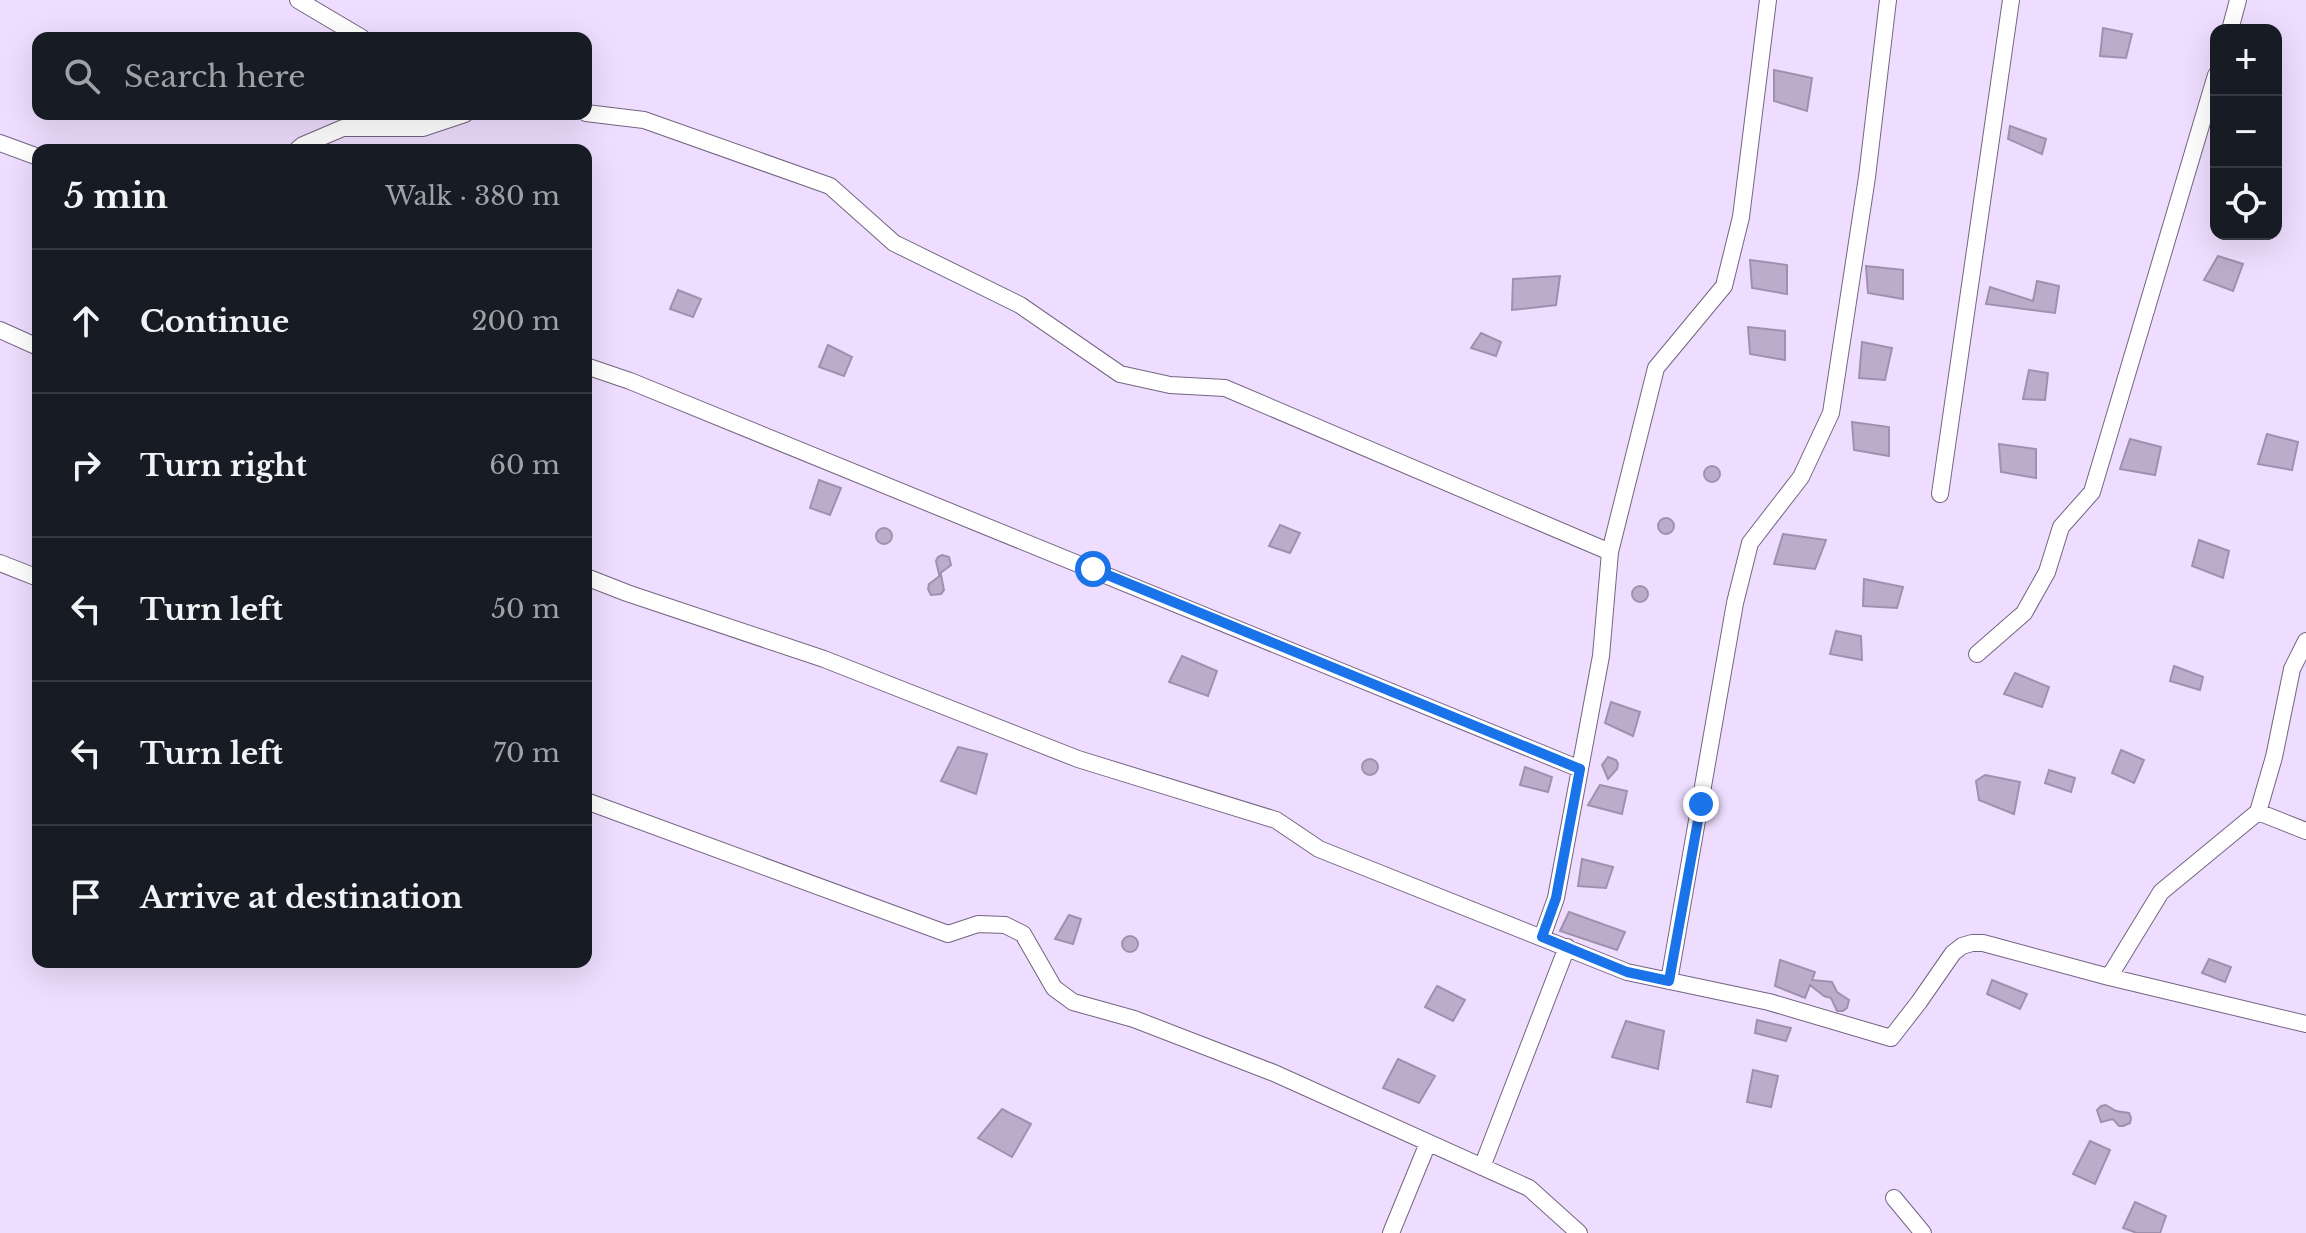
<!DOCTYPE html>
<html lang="en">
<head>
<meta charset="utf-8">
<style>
  body { margin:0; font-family:"Libre Baskerville",serif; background:#242831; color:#f1f3f6 }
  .controls { position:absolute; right:24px; top:24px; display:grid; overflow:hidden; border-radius:16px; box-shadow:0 8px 32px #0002 }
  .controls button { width:72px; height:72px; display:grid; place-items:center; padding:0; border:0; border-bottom:2px solid #363941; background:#171b24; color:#f1f3f6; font:40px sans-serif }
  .stop { position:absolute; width:24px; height:24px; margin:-18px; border:6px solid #1a73e8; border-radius:50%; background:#fff }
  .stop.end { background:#1a73e8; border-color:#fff; box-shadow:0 2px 8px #0008 }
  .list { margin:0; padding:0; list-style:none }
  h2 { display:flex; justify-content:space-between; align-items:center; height:104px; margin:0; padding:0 32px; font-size:34px }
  h2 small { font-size:26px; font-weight:400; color:#9ea1a6 }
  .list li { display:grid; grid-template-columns:52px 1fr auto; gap:24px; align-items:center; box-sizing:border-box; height:144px; padding:0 32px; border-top:2px solid #363941 }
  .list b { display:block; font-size:30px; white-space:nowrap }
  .list em { font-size:26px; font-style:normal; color:#9ea1a6 }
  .icon { flex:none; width:44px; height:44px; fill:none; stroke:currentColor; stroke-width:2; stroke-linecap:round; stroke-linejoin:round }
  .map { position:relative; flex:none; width:2306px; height:1233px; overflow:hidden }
  .search { position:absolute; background:#171b24; box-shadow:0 8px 32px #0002; left:32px; top:32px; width:560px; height:88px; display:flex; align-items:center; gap:20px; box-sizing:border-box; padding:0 28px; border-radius:16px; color:#9ea1a6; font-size:30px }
  .panel { position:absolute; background:#171b24; box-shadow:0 8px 32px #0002; left:32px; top:144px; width:560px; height:824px; border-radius:16px }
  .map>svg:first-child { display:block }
  .building { fill:#bcaccb; stroke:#a090ae; stroke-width:2 }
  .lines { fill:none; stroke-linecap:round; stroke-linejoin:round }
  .street-casing { stroke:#746481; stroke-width:18 }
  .street { stroke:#fff; stroke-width:16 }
  .route { stroke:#1a73e8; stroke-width:10 }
</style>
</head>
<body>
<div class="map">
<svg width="2306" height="1233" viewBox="0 0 2306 1233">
  <rect width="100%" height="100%" fill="#eeddfe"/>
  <path class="building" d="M2103 28 2132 34 2126 58 2100 56Z
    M1774 70 1812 78 1807 111 1774 101Z
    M2010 126 2046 139 2042 154 2008 139Z
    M2218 256 2243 264 2233 291 2204 280Z
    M1750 260 1787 265V294L1752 288Z
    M1866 266 1903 270V299L1868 293Z
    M1560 276 1556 305 1512 310 1513 279Z
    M2037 281 2059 286 2055 313 1986 304 1990 287 2033 301Z
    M678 290 701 299 693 317 670 309Z
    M1748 327 1785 331V360L1750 354Z
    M1481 333 1501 342 1496 356 1471 348Z
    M1862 342 1892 348 1885 380 1859 378Z
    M828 345 852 357 844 376 819 367Z
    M2029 370 2048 373 2045 400 2023 399Z
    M1852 422 1889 427V456L1854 450Z
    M2267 434 2298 442 2292 470 2258 464Z
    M2130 439 2161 447 2155 475 2120 469Z
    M1999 444 2036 449V478L2001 472Z
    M1704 474a8 8 0 1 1 16 0a8 8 0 1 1-16 0Z
    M819 480 841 488 830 515 810 508Z
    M1658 526a8 8 0 1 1 16 0a8 8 0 1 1-16 0Z
    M1280 525 1300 533 1290 553 1269 546Z
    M876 536a8 8 0 1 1 16 0a8 8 0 1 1-16 0Z
    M1783 534 1826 540 1815 569 1774 564Z
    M2199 540 2229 551 2223 578 2192 566Z
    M942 555 949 557 951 565 939 574 936 561 938 557Z
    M941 575 944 590 941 594 931 595 928 589 929 584Z
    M1864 579 1903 587 1897 608 1863 606Z
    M1632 594a8 8 0 1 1 16 0a8 8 0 1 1-16 0Z
    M1836 631 1861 636 1862 660 1830 654Z
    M1182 656 1217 671 1208 696 1169 682Z
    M2174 666 2203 677 2200 690 2170 681Z
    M2015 673 2049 687 2042 707 2004 694Z
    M1611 702 1640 712 1633 736 1605 723Z
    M958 747 987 754 976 794 941 781Z
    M2121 750 2144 760 2134 783 2112 773Z
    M1608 757 1616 760 1618 764 1617 769 1608 779 1602 765Z
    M1362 767a8 8 0 1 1 16 0a8 8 0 1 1-16 0Z
    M1525 767 1552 777 1548 792 1520 785Z
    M2049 770 2075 778 2071 792 2045 783Z
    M1985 775 2020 782 2014 814 1979 800 1976 781Z
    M1600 785 1627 791 1622 814 1588 805Z
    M1582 859 1613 867 1606 888 1578 886Z
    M1569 912 1625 932 1617 950 1560 931Z
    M1069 915 1081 919 1073 944 1055 939Z
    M1122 944a8 8 0 1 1 16 0a8 8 0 1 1-16 0Z
    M2209 959 2231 967 2225 982 2202 973Z
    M1780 960 1815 972 1812 980 1832 982 1837 992 1849 1000 1847 1008 1843 1011H1837L1831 998 1824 996 1810 985 1805 998 1775 986Z
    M1992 980 2027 994 2020 1009 1987 994Z
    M1437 986 1465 1000 1453 1021 1425 1007Z
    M1757 1020 1791 1028 1786 1041 1755 1033Z
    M1626 1021 1664 1031 1658 1069 1612 1057Z
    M1398 1059 1435 1076 1419 1103 1383 1088Z
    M1753 1070 1778 1076 1771 1107 1747 1102Z
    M2106 1105 2116 1111 2129 1113 2131 1118 2130 1123 2123 1126H2119L2113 1119 2101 1122 2097 1110 2101 1106Z
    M1002 1109 1031 1124 1012 1157 978 1138Z
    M2090 1141 2110 1150 2095 1184 2073 1174Z
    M2135 1202 2166 1216 2160 1233H2137L2123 1228Z"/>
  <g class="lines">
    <g class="street-casing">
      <path id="street" d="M298 0 362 38
        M2230 30 2238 0
        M586 113 644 120 830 186 894 243 1020 305 1120 374 1170 385 1225 388 1610 552
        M0 143 38 157
        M297 150 303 145 343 128H423L465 114
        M0 330 38 347
        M586 366 630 381 1580 769
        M1940 494 2011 0
        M0 563 38 578
        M586 577 627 593 824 659 1078 759 1276 820 1319 849 1627 972 1769 1002 1891 1038 1919 1002 1953 953 1962 946 1972 943H1983L2109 977 2161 892 2258 812 2274 757 2292 669 2306 641
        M1977 654 2024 613 2047 572 2061 527 2092 492 2216 75
        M586 801 948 934 978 924 1005 925 1023 934 1054 988 1073 1002 1134 1019 1274 1073 1529 1188 1579 1233
        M2258 812 2306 831
        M1542 937 1556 898 1601 656 1610 552 1656 368 1724 286 1741 217 1768 0
        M2109 977 2306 1024
        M1669 981 1735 603 1750 543 1801 477 1831 413 1867 177 1888 0
        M1482 1167 1567 947
        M1894 1198 1923 1233
        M1391 1233 1428 1143"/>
    </g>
    <use href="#street" class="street"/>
  </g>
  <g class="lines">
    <path class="route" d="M1093 569 1580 769 1556 898 1542 937 1627 972 1669 981 1701 804"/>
  </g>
</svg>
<div class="controls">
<button>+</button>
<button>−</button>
<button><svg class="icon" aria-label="locate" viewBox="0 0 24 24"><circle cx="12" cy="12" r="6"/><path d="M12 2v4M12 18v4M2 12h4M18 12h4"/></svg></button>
</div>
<div class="stop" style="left:1093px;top:569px"></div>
<div class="stop end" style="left:1701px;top:804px"></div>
<div class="search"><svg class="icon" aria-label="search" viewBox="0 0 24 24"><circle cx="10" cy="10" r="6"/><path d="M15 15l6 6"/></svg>Search here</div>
<section class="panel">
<h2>5 min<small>Walk · 380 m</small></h2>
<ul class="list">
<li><svg class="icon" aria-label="ahead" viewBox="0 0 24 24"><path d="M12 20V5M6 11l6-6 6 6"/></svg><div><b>Continue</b></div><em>200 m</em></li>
<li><svg class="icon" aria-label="right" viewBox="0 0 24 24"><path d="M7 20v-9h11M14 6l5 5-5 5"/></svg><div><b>Turn right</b></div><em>60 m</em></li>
<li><svg class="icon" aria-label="left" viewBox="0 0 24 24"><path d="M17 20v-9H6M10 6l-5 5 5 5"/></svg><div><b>Turn left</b></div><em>50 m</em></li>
<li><svg class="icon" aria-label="left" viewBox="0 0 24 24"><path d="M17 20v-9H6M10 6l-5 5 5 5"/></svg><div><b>Turn left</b></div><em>70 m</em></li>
<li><svg class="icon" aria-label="arrive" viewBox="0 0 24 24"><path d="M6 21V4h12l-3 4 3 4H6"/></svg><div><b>Arrive at destination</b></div></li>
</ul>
</section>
</div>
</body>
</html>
